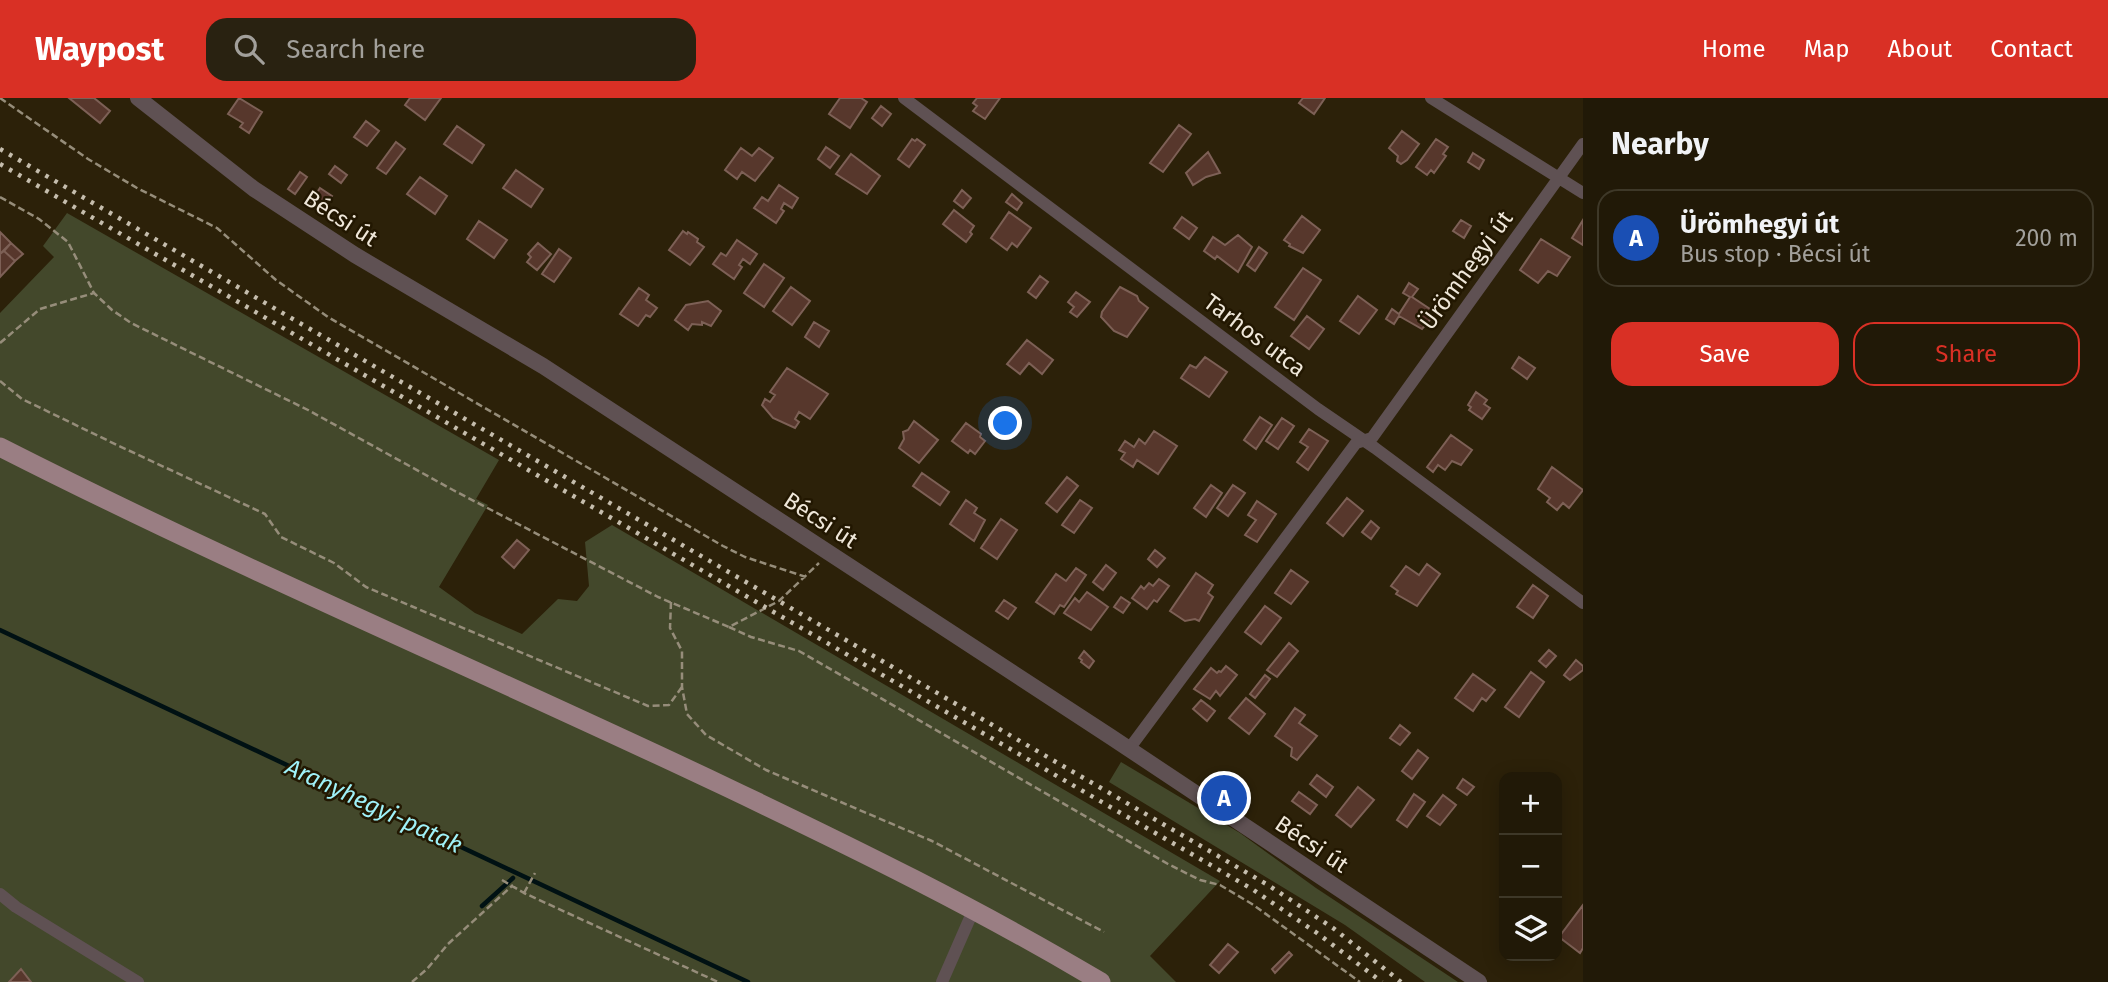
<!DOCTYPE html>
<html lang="en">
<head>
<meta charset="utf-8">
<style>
  body { margin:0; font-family:"Fira Sans",sans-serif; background:#292211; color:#f1f3f6 }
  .controls { position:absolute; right:21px; bottom:21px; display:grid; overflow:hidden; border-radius:14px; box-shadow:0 4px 18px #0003 }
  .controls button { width:63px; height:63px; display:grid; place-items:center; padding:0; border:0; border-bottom:2px solid #3e3828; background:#211907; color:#f1f3f6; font:35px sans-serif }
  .you { position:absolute; left:1006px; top:326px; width:24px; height:24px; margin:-18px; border:5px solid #fff; border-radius:50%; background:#1a73e8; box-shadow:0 0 0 10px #1a73e833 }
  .badge { display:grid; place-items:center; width:46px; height:46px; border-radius:50%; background:#d93025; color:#fff; font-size:23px; font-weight:700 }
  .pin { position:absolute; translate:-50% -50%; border:4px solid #fff; box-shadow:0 2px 7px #0006 }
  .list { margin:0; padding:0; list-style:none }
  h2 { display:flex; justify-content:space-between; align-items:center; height:91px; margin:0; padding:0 28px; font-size:30px }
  h2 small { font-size:23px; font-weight:400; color:#a2a09b }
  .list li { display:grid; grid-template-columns:46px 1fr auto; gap:21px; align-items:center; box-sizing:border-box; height:98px; margin:0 14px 14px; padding:0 14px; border:2px solid #3e3828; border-radius:21px }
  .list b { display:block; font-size:26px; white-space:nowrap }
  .list p { margin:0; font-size:23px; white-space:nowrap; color:#a2a09b }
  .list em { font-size:23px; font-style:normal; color:#a2a09b }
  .actions { display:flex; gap:14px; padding:21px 28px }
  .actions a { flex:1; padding:16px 0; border:2px solid #d93025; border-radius:21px; text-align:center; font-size:24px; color:#d93025 }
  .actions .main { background:#d93025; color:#fff }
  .icon { flex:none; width:38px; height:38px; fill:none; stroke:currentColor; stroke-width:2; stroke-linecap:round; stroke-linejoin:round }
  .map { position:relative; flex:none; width:1583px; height:884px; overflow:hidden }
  header { display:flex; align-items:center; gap:42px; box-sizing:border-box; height:98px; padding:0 35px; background:#d93025; color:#fff }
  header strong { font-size:33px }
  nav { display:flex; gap:38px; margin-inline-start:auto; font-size:24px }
  .search { width:490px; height:63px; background:#292211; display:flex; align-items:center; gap:18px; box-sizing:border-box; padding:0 24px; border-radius:21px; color:#a2a09b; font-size:26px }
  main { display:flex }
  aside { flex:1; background:#211907 }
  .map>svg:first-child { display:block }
  .green { fill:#43482b }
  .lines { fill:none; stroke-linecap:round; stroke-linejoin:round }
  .stream { stroke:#001113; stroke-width:4.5 }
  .building { fill:#57372c; stroke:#7d6056; stroke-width:2 }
  .path { stroke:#968d7a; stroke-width:2.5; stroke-dasharray:7 3.5; stroke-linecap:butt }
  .minor { stroke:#5f5153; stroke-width:12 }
  .tertiary { stroke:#5f5153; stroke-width:16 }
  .primary { stroke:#9a7e83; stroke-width:19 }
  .rail { stroke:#c5bdad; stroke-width:4.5; stroke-dasharray:3.5 7; stroke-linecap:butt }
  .labels { text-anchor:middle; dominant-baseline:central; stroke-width:5; stroke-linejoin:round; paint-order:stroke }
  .street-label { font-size:23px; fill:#efe7d9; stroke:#221701 }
  .water-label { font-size:24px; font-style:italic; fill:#9ff1f8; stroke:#221701 }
</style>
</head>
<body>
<header>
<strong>Waypost</strong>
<div class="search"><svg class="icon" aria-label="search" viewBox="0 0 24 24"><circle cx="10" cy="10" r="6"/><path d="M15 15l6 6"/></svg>Search here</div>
<nav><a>Home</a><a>Map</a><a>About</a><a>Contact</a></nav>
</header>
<main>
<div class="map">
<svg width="1583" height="884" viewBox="0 0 1583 884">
  <rect width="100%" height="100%" fill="#2c2109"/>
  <path class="green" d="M67 115 499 362 476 401 488 407 439 489 475 515 522 536 558 501 577 503 589 488 585 444 612 427 1220 783 1150 858 1176 884H0V215L54 159 43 148Z
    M1121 664 1240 735 1316 790 1458 884H1425L1345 827 1109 684Z"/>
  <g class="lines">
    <path class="stream" d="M0 532 748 884
      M482 808 513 780"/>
  </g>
  <path class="building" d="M69 0H94L110 13 100 25Z
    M239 0 262 14 249 35 240 29 243 25 228 16Z
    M410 0H441L425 22 405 7Z
    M840 0H861L867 4 850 30 829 16Z
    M977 0H1000L985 21 973 13 977 8 973 5Z
    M1303 0H1325L1314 16 1299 5Z
    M881 8 891 16 882 28 872 20Z
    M366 23 379 33 367 48 354 39Z
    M1179 27 1191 36 1163 74 1150 65Z
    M457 28 484 47 472 65 444 46Z
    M1402 33 1419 46 1407 62 1401 66 1397 63 1398 58 1389 50Z
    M912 41 915 43 917 41 925 47 909 69 898 61Z
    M1436 41 1448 49 1443 56 1446 58 1434 75 1431 72 1427 77 1416 69Z
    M396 44 405 51 386 76 377 70Z
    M826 49 839 58 830 70 818 61Z
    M741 50 752 58 759 50 773 60 755 83 742 74 737 81 725 72Z
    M1208 54 1220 75 1206 79 1193 87 1186 75Z
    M1473 55 1484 62 1479 71 1468 64Z
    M851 56 880 78 867 96 836 76Z
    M335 68 347 77 341 85 329 76Z
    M516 72 543 91 531 109 503 90Z
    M300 74 307 79 295 96 288 91Z
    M420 79 447 98 435 116 407 96Z
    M779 87 798 100 792 110 784 105 781 111 784 113 776 125 754 110 762 99 768 103Z
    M320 90 332 98 321 115 309 107Z
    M962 92 971 100 963 110 954 103Z
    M1012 96 1022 105 1017 112 1006 104Z
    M954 112 974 128 970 134 972 136 966 144 943 126Z
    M1009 114 1031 130 1017 149 1012 145 1007 152 991 140Z
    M1302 118 1320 132 1303 155 1289 148 1290 146 1284 142Z
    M1182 119 1197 130 1189 141 1174 130Z
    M1461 122 1471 128 1464 140 1453 133Z
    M1583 122V147L1572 140Z
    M479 123 507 142 494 160 467 141Z
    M683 133 687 136 688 134 698 141 697 144 704 149 690 167 669 152Z
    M0 134 11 145 0 156Z
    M1238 137 1252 149 1238 174 1217 158 1215 161 1204 153 1213 139 1225 147Z
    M1541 141 1570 159 1557 178 1548 173 1538 185 1520 172Z
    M737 142 757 156 750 166 743 161 739 167 742 169 734 181 713 166 721 155 726 158Z
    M11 145 23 156 15 163 4 153Z
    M538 145 551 156 537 172 527 164 531 159 528 156Z
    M1259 149 1267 155 1255 173 1247 167Z
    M559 151 571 160 554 184 542 176Z
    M4 153 15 163 0 179V156Z
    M764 166 784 180 764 209 744 195Z
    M1303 170 1321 182 1294 222 1275 209Z
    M1040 178 1048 184 1036 200 1028 194Z
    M1409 185 1418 191 1412 199 1436 215 1422 231 1399 218 1394 226 1386 221 1392 211 1399 216 1410 199 1403 195Z
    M791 189 810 203 792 227 773 213Z
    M1120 189 1137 198 1139 203 1148 210 1127 239 1114 233 1101 219 1102 214Z
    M639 190 649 197 646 202 657 210 650 219 646 217 638 228 620 216Z
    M1076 194 1090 204 1077 219 1070 214 1074 209 1068 204Z
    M1358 198 1377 212 1359 236 1340 223Z
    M708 203 721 213 711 228 702 224V227L692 226 688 232 675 222 686 207Z
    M1307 218 1324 231 1309 251 1291 238Z
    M814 224 829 233 819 249 805 239Z
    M1027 242 1053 262 1042 276 1029 265 1020 276 1007 266Z
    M1205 259 1227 274 1209 299 1181 280 1190 267 1196 270Z
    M1519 259 1535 270 1527 281 1512 270Z
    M787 270 828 296 810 321 799 314 795 321 799 324 795 330 773 320 762 307 765 301 770 304 775 297 770 294Z
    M1476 294 1487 302 1484 306 1490 310 1482 321 1469 312 1471 309 1468 307Z
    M1260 319 1272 327 1256 351 1244 342Z
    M1282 320 1294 328 1278 351 1266 343Z
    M914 323 938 342 919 365 899 350 904 341 903 334 908 332Z
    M966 325 981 336 980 339 985 343 975 356 970 352 968 355 952 343Z
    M1309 331 1328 343 1308 372 1297 364 1308 349 1300 344Z
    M1154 333 1177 348 1158 376 1137 362 1133 369 1121 361 1125 355 1119 352 1125 343 1134 349 1139 341 1145 346Z
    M1451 337 1472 352 1461 367 1452 363 1445 372 1438 367 1433 374 1427 369Z
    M1552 369 1583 392 1569 410 1563 405 1557 412 1547 404 1550 400 1538 391Z
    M922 375 949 394 940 407 913 388Z
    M1067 379 1078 388 1057 414 1046 405Z
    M1211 387 1222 395 1206 419 1194 410Z
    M1233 387 1245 395 1228 418 1217 410Z
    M1347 400 1363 413 1343 438 1327 425Z
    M966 402 977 410 974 415 985 422 974 443 950 426Z
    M1080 402 1092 410 1074 435 1062 427Z
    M1257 403 1276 416 1257 444 1245 437 1256 422 1248 417Z
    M1001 421 1017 432 997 461 981 450Z
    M1371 423 1379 430 1371 441 1362 434Z
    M517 442 529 452 514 470 502 459Z
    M1155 452 1165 460 1157 469 1148 461Z
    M1427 466 1440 476 1417 508 1396 496 1398 493 1391 488 1406 468 1419 477Z
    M1106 467 1116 475 1103 492 1093 484Z
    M1076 470 1086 477 1064 509 1060 507 1054 516 1036 504 1056 476 1066 483Z
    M1291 472 1308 484 1291 506 1275 495Z
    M1196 475 1213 487 1208 495 1213 499 1199 523 1195 521 1185 523 1170 513Z
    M1159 481 1169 488 1157 504 1154 502 1147 511 1132 500 1141 488 1144 491 1149 485 1153 488Z
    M1533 487 1548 498 1533 520 1517 509Z
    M1087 494 1108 509 1091 532 1064 515 1075 500 1079 504Z
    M1121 499 1130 505 1123 515 1114 509Z
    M1004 502 1016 510 1008 521 996 513Z
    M1265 508 1281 520 1261 546 1245 534Z
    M1289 545 1298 553 1277 579 1267 572Z
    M1549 552 1556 558 1546 569 1539 563Z
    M1084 553 1094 563 1089 570 1081 564 1082 562 1079 560Z
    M1576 562 1583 568V572L1570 582 1564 577Z
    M1226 568 1237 577 1220 598 1216 593 1210 601 1194 591 1211 570 1217 575 1219 573 1221 574Z
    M1531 574 1544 584 1519 619 1505 609Z
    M1473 576 1495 592 1486 603 1482 600 1473 613 1455 600Z
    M1265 577 1270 581 1255 600 1250 596Z
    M1246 600 1265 616 1249 636 1229 620Z
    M1201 602 1215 613 1207 623 1193 611Z
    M1295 610 1305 617 1299 625 1317 638 1297 662 1291 658 1292 650 1275 638Z
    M1400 627 1410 635 1400 647 1390 640Z
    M1418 652 1428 660 1412 681 1402 673Z
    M1317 677 1333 689 1326 699 1310 686Z
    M1463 681 1474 689 1467 697 1457 690Z
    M1358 689 1374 702 1351 729 1336 717Z
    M1299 694 1317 707 1310 716 1292 703Z
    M1414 696 1425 704 1407 729 1397 722Z
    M1443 697 1456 707 1440 727 1427 718Z
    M1583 807V850L1580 855 1559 839Z
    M1228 846 1238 854 1219 875 1210 867Z
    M1289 854 1292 857 1275 875 1272 871Z
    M21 871 31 884H9Z"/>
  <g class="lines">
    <path class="path" d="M0 0 88 61 137 90 217 130 276 182 328 219 723 448 745 459 806 479
      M0 99 39 121 68 144 94 195 112 212 131 225 308 312 453 392 658 499 729 529 779 503 819 465
      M0 245 40 211 94 195
      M0 283 22 301 117 347 265 416 281 439 334 465 366 489 648 608 669 607 682 589
      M671 504 670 530 682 553V589L687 616 706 637 766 672 932 743 1104 834
      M729 529 751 539 799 553 1168 766 1200 782 1220 787 1252 806 1360 884
      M502 782 524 795 718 884
      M524 795 535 775
      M412 884 427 871 448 846 513 787"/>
    <path class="minor" d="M904 0 1318 311 1375 350 1583 505
      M1431 0 1583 95
      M1129 651 1356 345 1372 340 1583 46
      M0 796 16 809 138 884
      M942 884 973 813"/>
    <path class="tertiary" d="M138 0 254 91 355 157 543 268 1111 639 1479 884"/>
    <path class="primary" d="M0 349C238 470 484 574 724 688 852 749 979 811 1101 884"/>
    <path class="rail" d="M0 51 1268 787 1333 830 1401 884
      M0 66 1252 791 1317 835 1382 884"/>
  </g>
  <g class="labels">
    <g class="street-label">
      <text transform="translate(341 120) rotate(33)">Bécsi út</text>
      <text transform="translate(1466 172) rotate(-54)">Ürömhegyi út</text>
      <text transform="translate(1255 237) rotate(37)">Tarhos utca</text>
      <text transform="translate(821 422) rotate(33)">Bécsi út</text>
      <text transform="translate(1312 746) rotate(34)">Bécsi út</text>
    </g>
    <g class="water-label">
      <text transform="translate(374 708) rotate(25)">Aranyhegyi-patak</text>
    </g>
  </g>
</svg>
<div class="controls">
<button>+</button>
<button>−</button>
<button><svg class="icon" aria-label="layers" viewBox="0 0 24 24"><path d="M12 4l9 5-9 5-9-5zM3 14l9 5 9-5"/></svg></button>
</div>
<div class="you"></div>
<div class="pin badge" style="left:1224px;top:700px;background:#1a4fb4">A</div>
</div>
<aside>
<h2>Nearby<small></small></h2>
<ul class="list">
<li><span class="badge" style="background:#1a4fb4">A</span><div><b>Ürömhegyi út</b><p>Bus stop · Bécsi út</p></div><em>200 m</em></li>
</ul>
<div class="actions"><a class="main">Save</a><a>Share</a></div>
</aside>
</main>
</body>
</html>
